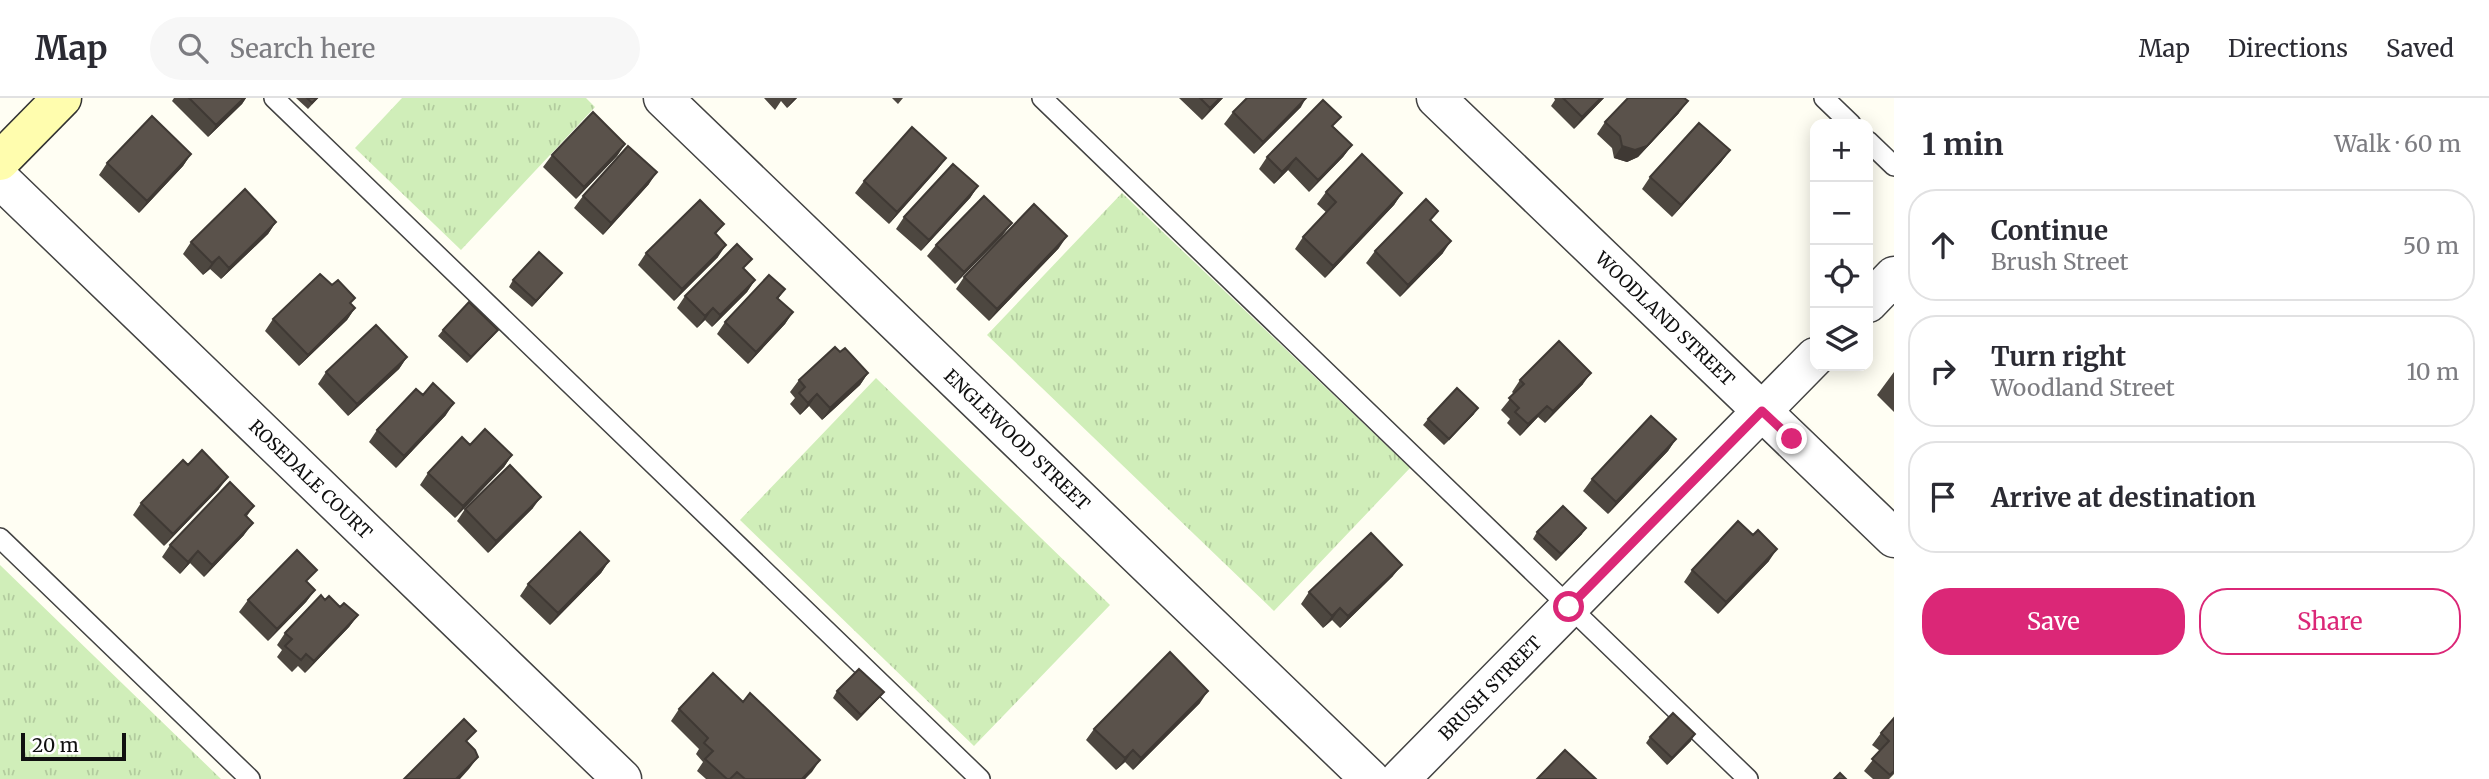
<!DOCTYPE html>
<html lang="en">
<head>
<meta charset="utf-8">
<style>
  body { margin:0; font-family:Merriweather,serif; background:#f7f7f7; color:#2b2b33 }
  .controls { position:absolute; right:21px; top:21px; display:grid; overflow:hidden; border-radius:14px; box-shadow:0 4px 18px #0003 }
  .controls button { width:63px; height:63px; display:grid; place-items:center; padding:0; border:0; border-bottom:2px solid #e1e1e2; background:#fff; color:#2b2b33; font:35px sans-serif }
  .scale { position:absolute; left:21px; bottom:18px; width:105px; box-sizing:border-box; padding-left:7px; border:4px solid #101010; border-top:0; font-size:19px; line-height:24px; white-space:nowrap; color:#101010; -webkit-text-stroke:5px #fff; paint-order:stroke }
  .stop { position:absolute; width:21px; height:21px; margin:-16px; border:5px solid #db2777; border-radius:50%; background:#fff }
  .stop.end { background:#db2777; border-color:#fff; box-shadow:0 2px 7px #0008 }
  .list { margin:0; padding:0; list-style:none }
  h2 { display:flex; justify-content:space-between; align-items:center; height:91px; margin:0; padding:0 28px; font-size:30px }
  h2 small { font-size:23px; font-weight:400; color:#7c7c81 }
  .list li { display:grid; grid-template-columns:46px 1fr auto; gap:21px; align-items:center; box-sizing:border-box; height:112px; margin:0 14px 14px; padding:0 14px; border:2px solid #e1e1e2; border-radius:28px }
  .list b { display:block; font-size:26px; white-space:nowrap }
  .list p { margin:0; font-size:23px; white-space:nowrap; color:#7c7c81 }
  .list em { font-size:23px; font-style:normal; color:#7c7c81 }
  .actions { display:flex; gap:14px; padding:21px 28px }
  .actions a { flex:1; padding:16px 0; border:2px solid #db2777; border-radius:28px; text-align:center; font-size:24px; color:#db2777 }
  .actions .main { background:#db2777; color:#fff }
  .icon { flex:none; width:38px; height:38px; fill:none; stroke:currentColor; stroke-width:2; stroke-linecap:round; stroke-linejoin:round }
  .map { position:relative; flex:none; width:1894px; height:681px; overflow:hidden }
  header { display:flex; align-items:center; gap:42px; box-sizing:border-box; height:98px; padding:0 35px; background:#fff; border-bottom:2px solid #e1e1e2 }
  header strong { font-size:33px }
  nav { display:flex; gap:38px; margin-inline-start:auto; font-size:24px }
  .search { width:490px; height:63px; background:#f7f7f7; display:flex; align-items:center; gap:18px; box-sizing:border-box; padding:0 24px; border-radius:38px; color:#7c7c81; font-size:26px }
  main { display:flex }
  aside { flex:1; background:#fff }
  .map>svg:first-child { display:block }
  .grass { fill:url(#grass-tufts) }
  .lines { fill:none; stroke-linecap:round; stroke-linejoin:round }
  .lane-casing { stroke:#434343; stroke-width:22 }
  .street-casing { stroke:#434343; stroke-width:41 }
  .secondary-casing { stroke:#323232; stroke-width:41 }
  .lane { stroke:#fff; stroke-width:19 }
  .street { stroke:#fff; stroke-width:38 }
  .secondary { stroke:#fffdae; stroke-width:38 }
  .wall { fill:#4d4740 }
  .shaded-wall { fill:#3f3934 }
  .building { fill:#5a524b; stroke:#3f3934; stroke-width:2 }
  .route { stroke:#db2777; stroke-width:9 }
  .labels { text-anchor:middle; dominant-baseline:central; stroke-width:7; stroke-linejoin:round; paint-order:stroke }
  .street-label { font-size:18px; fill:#101010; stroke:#fff }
</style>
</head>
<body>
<header>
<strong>Map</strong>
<div class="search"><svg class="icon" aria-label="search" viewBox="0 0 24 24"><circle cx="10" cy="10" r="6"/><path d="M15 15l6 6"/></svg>Search here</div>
<nav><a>Map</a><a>Directions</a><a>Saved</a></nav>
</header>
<main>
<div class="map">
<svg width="1894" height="681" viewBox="0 0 1894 681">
  <defs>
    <pattern id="grass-tufts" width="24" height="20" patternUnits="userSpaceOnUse" patternTransform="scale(1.75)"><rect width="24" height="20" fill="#d0eeb9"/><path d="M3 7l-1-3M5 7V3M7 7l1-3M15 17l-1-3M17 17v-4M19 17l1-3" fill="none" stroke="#b2cb9e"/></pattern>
  </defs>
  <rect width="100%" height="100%" fill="#fffef3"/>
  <path class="grass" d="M402 0H586L595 9 461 152 355 50Z
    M1122 95 1410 370 1274 513 987 237Z
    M876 280 1110 507 974 648 740 422Z
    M0 467 221 681H0Z"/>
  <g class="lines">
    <g class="lane-casing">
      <path id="lane" d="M274 0 980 681
        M1042 0 1748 681
        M1824 0 1851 26
        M1868 43 1894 68
        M0 440 250 681"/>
    </g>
    <g class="street-casing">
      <g id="street">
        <path id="s1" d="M663 0 1370 681"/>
        <path id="s2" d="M1436 0 1894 440"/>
        <path id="s3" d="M0 81 622 681"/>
        <path d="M1868 205 1894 178"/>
        <path id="s4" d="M1400 681 1815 259"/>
      </g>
    </g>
    <g class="secondary-casing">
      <path id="secondary" d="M0 63 62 0"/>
    </g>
    <use href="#lane" class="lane"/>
    <use href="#street" class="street"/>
    <use href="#secondary" class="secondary"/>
  </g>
  <path class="wall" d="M174 0H246L242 6 208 39 172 3Z
    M296 0H318L308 11Z
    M764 0H797L787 10 781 3 775 12Z
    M892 0H903L898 6Z
    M1179 0H1223L1202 22Z
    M1554 0H1604L1574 31 1551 8 1555 2Z
    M1301 9 1254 56 1224 26 1233 14Z
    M1679 15 1638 59 1627 64 1614 60 1612 50 1597 36 1605 24Z
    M1334 29 1352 47 1343 59 1309 94 1288 72 1274 86 1259 71 1267 59Z
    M625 46 617 58 576 101 543 69 552 57Z
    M1730 52 1721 64 1672 119 1642 91 1650 79Z
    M191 56 183 68 139 115 99 77 107 65Z
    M946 60 937 72 889 126 855 95 864 83Z
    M649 86 603 137 574 110 583 98Z
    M978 88 970 100 921 153 896 131 904 119Z
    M1326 94 1402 95 1394 107 1325 180 1295 151 1303 139 1327 115 1317 106Z
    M1431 123 1443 155 1400 199 1366 165 1375 153Z
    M276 124 268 136 221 181 210 171 203 177 183 156 191 144Z
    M724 126 716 136 718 159 674 203 638 167 646 155Z
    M1003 137 955 186 927 158 936 147Z
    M1059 150 989 223 956 191 964 179Z
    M745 172 755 182 747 194 712 229 705 222 697 230 677 210 685 198Z
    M562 175 532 209 509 189 513 182Z
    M785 191 778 201 793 214 785 226 748 266 717 236 725 224Z
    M355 210 347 222 299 268 265 233 273 221Z
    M443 232 493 238 467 265 438 238Z
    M840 254 868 275 860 287 822 322 809 308 800 317 790 306 795 300 790 294 799 282Z
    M407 259 399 271 348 318 318 286 326 274Z
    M1894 274V314L1877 297Z
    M1520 282 1583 286 1545 325 1538 319 1520 338 1507 325 1510 321 1501 312 1514 296 1512 294Z
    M1474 316 1444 347 1423 327 1428 321Z
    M446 317 396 370 369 344 377 332Z
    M1676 341 1668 353 1608 416 1583 393 1592 381Z
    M470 347 512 357 504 369 455 420 420 387 428 375Z
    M188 367 219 391 164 448 133 417 141 405Z
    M254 408 247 418 244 437 204 479 190 465 180 476 162 459 170 447Z
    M533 410 488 455 457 423 465 411Z
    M1537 434 1582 436 1556 463 1533 441Z
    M609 463 601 475 550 527 520 498 528 486Z
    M1769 463 1718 516 1684 484 1692 472Z
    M1393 478 1340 530 1332 522 1323 530 1301 506 1309 494Z
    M308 485 315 492 306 504 268 543 239 514 248 502Z
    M325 502 358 517 349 529 305 575 298 568 292 574 277 559 282 552 277 547 285 535Z
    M837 593 884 594 879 600 857 623 833 600Z
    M743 604 820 662 805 681H706L697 673 703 664 696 656 699 651 671 623 679 611Z
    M1200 605 1133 672 1125 664 1116 672 1086 642 1094 631Z
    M1894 620V676L1889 681H1873L1864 673 1880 653 1872 647 1881 635Z
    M1650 639 1691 643 1667 667 1646 645Z"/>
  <path class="shaded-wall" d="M244 0H246L242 6 208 39 216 27Z
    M794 0H797L787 10Z
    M1220 0H1223L1202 22 1210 10Z
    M1306 0 1301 9 1254 56 1263 44Z
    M1601 0H1604L1574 31 1582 19Z
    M1688 3 1679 15 1638 59 1627 64 1614 60 1622 48Z
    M625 46 617 58 576 101 584 89Z
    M1352 47 1343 59 1309 94 1318 82Z
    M1730 52 1721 64 1672 119 1681 107Z
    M191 56 183 68 139 115 147 103Z
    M946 60 937 72 889 126 897 114Z
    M1296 60 1288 72 1274 86 1282 74Z
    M657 74 649 86 603 137 611 125Z
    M978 88 970 100 921 153 929 142Z
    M1402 95 1394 107 1325 180 1333 168Z
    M276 124 268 136 221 181 229 170Z
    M1012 125 1003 137 955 186 964 174Z
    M1067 138 1059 150 989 223 997 211Z
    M1451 143 1443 155 1400 199 1408 187Z
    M726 147 718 159 674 203 682 191Z
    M219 159 210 171 203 177 212 165Z
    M562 175 557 181 532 209 536 203Z
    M755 182 747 194 712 229 720 217Z
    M355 210 347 222 299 268 308 257Z
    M713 210 705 222 697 230 705 218Z
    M793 214 785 226 748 266 756 254Z
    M498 232 493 238 467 265 471 259Z
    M407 259 399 271 348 318 357 306Z
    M868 275 860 287 822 322 830 310Z
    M1591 275 1583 286 1545 325 1553 313Z
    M817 296 809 308 800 317 808 305Z
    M454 305 446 317 396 370 404 358Z
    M1547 308 1538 319 1520 338 1528 326Z
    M1478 310 1474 316 1444 347 1449 341Z
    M1676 341 1668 353 1608 416 1616 404Z
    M512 357 504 369 455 420 463 408Z
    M228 379 219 391 164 448 173 436Z
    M541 399 533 410 488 455 496 443Z
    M253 425 244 437 204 479 212 467Z
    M1586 430 1582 436 1556 463 1561 456Z
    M1777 451 1769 463 1718 516 1726 504Z
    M198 453 190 465 180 476 188 464Z
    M609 463 601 475 550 527 558 515Z
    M1402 467 1393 478 1340 530 1348 518Z
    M315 492 306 504 268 543 277 531Z
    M1340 510 1332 522 1323 530 1332 518Z
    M358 517 349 529 305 575 314 563Z
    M1208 593 1200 605 1133 672 1141 660Z
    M884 594 879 600 857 623 861 617Z
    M1695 636 1691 643 1667 667 1672 660Z
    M1133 652 1125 664 1116 672 1125 660Z
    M478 659 469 671 460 681H456Z
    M820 662 812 674 805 681H802Z"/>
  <path class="building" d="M189 0H244L216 27Z
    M307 0H317L312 5Z
    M1200 0H1220L1210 10Z
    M1247 0H1306L1263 44 1233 14Z
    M1563 0H1601L1582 19Z
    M1628 0H1684L1688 3 1647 48 1635 52 1622 48 1620 38 1605 24Z
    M1323 2 1341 19 1332 28 1352 47 1318 82 1296 60 1282 74 1267 59Z
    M593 14 625 46 584 89 552 57Z
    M152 18 191 56 147 103 107 65Z
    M1699 25 1730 52 1681 107 1650 79Z
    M912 29 946 60 897 114 864 83Z
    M628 48 657 74 611 125 583 98Z
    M1362 56 1402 95 1333 168 1303 139 1336 104 1326 94Z
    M953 66 978 88 929 142 904 119Z
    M245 91 276 124 229 170 219 159 212 165 191 144Z
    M984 98 1012 125 964 174 936 147Z
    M1426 101 1438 113 1430 122 1451 143 1408 187 1375 153Z
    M700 102 724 126 715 135 726 147 682 191 646 155Z
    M1034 106 1067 138 997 211 964 179Z
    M737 146 752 161 743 170 755 182 720 217 713 210 705 218 685 198Z
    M539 154 562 175 536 203 513 182Z
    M320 176 332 187 338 182 355 200 350 205 355 210 308 257 273 221Z
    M769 177 785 191 777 200 793 214 756 254 725 224Z
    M469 204 498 232 471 259 443 232Z
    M376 227 407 259 357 306 326 274Z
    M1559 243 1591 275 1553 313 1547 308 1528 326 1515 314 1519 310 1509 300 1524 286 1520 282Z
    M835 249 840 254 845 250 868 275 830 310 817 296 808 305 799 295 805 289 799 282Z
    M433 285 454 305 404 358 377 332 416 291 423 297Z
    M1457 290 1478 310 1449 341 1428 321Z
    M1651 318 1676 341 1616 404 1592 381Z
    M485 331 512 357 463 408 428 375 462 339 470 347Z
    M202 352 228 379 173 436 141 405 183 362 188 367Z
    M510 367 541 399 496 443 465 411Z
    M230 384 254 408 245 417 253 425 212 467 198 453 188 464 170 447Z
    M1563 408 1586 430 1561 456 1537 434Z
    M1738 423 1753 437 1758 432 1777 451 1726 504 1692 472Z
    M580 434 609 463 558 515 528 486Z
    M1371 435 1402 467 1348 518 1340 510 1332 518 1309 494Z
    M297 452 317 472 306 483 315 492 277 531 248 502Z
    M321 497 325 502 329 498 340 509 344 505 358 517 314 563 306 556 301 562 285 548 292 541 285 535Z
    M1170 554 1208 593 1141 660 1133 652 1125 660 1094 631Z
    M859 571 884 594 861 617 837 593Z
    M713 575 743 604 750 595 820 662 802 681H745L737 674 730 681H727L705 661 713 653 704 645 708 640 679 611Z
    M1673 615 1695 636 1672 660 1650 639Z
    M1894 620V673L1890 677 1872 661 1889 643 1881 635Z
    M464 621 476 633 466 643 475 652 478 659 456 681H404Z
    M1565 652 1596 681H1537Z
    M1840 675 1846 681H1834Z"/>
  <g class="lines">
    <path class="route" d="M1569 509 1762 313 1792 341"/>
  </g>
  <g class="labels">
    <g class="street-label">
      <text stroke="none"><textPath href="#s2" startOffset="318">WOODLAND STREET</textPath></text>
      <text stroke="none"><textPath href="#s1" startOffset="492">ENGLEWOOD STREET</textPath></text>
      <text stroke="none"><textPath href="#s3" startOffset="432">ROSEDALE COURT</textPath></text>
      <text stroke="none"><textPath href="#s4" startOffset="128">BRUSH STREET</textPath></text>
    </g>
  </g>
</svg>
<div class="controls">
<button>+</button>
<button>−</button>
<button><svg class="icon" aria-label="locate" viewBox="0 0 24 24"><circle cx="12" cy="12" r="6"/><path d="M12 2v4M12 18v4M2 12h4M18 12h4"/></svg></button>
<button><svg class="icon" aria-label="layers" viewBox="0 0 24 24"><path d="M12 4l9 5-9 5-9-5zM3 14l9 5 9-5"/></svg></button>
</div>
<div class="scale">20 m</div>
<div class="stop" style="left:1569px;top:509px"></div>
<div class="stop end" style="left:1792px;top:341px"></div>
</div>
<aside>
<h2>1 min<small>Walk · 60 m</small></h2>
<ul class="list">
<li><svg class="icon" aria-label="ahead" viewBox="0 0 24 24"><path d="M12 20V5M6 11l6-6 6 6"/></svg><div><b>Continue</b><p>Brush Street</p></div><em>50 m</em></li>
<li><svg class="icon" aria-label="right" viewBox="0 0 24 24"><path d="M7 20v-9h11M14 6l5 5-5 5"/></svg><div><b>Turn right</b><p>Woodland Street</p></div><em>10 m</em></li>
<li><svg class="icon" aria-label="arrive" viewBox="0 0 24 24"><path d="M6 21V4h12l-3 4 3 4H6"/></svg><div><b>Arrive at destination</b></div></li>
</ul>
<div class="actions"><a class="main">Save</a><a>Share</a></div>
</aside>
</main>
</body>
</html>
